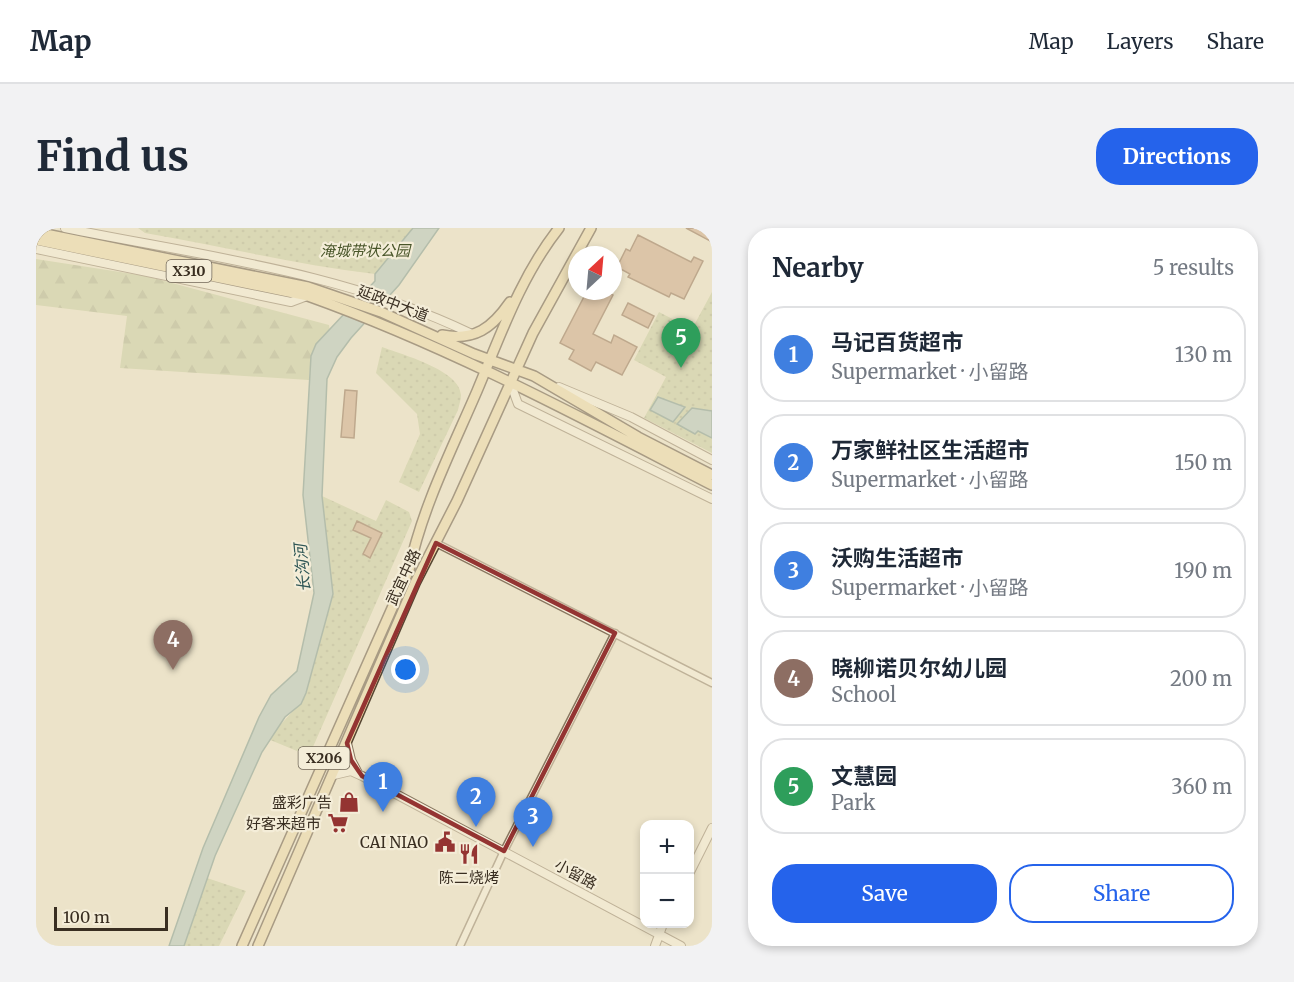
<!DOCTYPE html>
<html lang="en">
<head>
<meta charset="utf-8">
<style>
  body { margin:0; font-family:Merriweather,"Noto Sans SC",serif; background:#f2f2f3; color:#1f2937 }
  .controls { position:absolute; right:18px; bottom:18px; display:grid; overflow:hidden; border-radius:12px; box-shadow:0 3px 9px #0003 }
  .controls button { width:54px; height:54px; display:grid; place-items:center; padding:0; border:0; border-bottom:2px solid #e0e1e3; background:#fff; color:#1f2937; font:30px sans-serif }
  .compass { position:absolute; left:532px; top:18px; width:54px; height:54px; border-radius:50%; background:#fff; box-shadow:0 3px 9px #0003; rotate:26deg }
  .scale { position:absolute; left:18px; bottom:15px; width:114px; box-sizing:border-box; padding-left:6px; border:3px solid #392e21; border-top:0; font-size:16px; line-height:21px; white-space:nowrap; color:#392e21; -webkit-text-stroke:4px #f4edd8; paint-order:stroke }
  .you { position:absolute; left:370px; top:442px; width:21px; height:21px; margin:-15px; border:4px solid #fff; border-radius:50%; background:#1a73e8; box-shadow:0 0 0 9px #1a73e833 }
  .badge { display:grid; place-items:center; width:39px; height:39px; border-radius:50%; background:#2563eb; color:#fff; font-size:20px; font-weight:700 }
  .pin { position:absolute; translate:-50% -50px; filter:drop-shadow(0 2px 3px #0008) }
  .pin::after { content:''; position:absolute; top:32px; width:21px; height:18px; background:inherit; clip-path:polygon(0 0,100% 0,50% 100%) }
  .list { margin:0; padding:0; list-style:none }
  h2 { display:flex; justify-content:space-between; align-items:center; height:78px; margin:0; padding:0 24px; font-size:26px }
  h2 small { font-size:20px; font-weight:400; color:#747a83 }
  .list li { display:grid; grid-template-columns:39px 1fr auto; gap:18px; align-items:center; box-sizing:border-box; height:96px; margin:0 12px 12px; padding:0 12px; border:2px solid #e0e1e3; border-radius:24px }
  .list b { display:block; font-size:22px; white-space:nowrap }
  .list p { margin:0; font-size:20px; white-space:nowrap; color:#747a83 }
  .list em { font-size:20px; font-style:normal; color:#747a83 }
  .actions { display:flex; gap:12px; padding:18px 24px }
  .actions a { flex:1; padding:14px 0; border:2px solid #2563eb; border-radius:24px; text-align:center; font-size:21px; color:#2563eb }
  .actions .main { background:#2563eb; color:#fff }
  .map { position:relative; flex:none; width:676px; height:718px; overflow:hidden; border-radius:24px }
  header { display:flex; align-items:center; gap:36px; box-sizing:border-box; height:84px; padding:0 30px; background:#fff; border-bottom:2px solid #e0e1e3 }
  header strong { font-size:28px }
  nav { display:flex; gap:33px; margin-inline-start:auto; font-size:21px }
  .intro { display:flex; align-items:center; justify-content:space-between; box-sizing:border-box; height:144px; padding:0 36px }
  h1 { margin:0; font-size:42px }
  .button { padding:15px 27px; border-radius:24px; background:#2563eb; color:#fff; font-size:21px; font-weight:700 }
  main { display:flex; gap:36px; padding:0 36px }
  aside { flex:1; background:#fff; border-radius:24px; box-shadow:0 3px 9px #0003 }
  .map>svg:first-child { display:block }
  .grass { fill:url(#grass-dots) }
  .forest { fill:url(#forest-firs) }
  .water { fill:#aac1bb; stroke:#708f88; stroke-width:1.5 }
  .building { fill:#c8a181; stroke:#866146; stroke-width:1.5 }
  .lines { fill:none; stroke-linecap:round; stroke-linejoin:round }
  .minor-casing { stroke:#88765f; stroke-width:9 }
  .tertiary-casing { stroke:#88765f; stroke-width:10 }
  .primary-casing { stroke:#564432; stroke-width:12 }
  .minor { stroke:#f7f0dc; stroke-width:6 }
  .tertiary { stroke:#f7f0dc; stroke-width:8 }
  .primary { stroke:#ecd8a4; stroke-width:9 }
  .marked { fill:none; stroke:#943432; stroke-width:4.5; stroke-linejoin:round }
  .labels { text-anchor:middle; dominant-baseline:central; stroke-width:4.5; stroke-linejoin:round; paint-order:stroke }
  .shield { fill:#f4edd8; stroke:#716758; stroke-width:1.5 }
  .shield-label { font-size:14px; font-weight:bold; fill:#392e21 }
  .park-label { font-size:15px; font-style:italic; fill:#485529; stroke:#f4edd8 }
  .street-label { font-size:15px; fill:#392e21; stroke:#f4edd8 }
  .poi-label { font-size:15px; fill:#392e21; stroke:#f4edd8; text-anchor:end }
  .water-label { font-size:16px; font-style:italic; fill:#315857; stroke:#f4edd8 }
</style>
</head>
<body>
<header>
<strong>Map</strong>
<nav><a>Map</a><a>Layers</a><a>Share</a></nav>
</header>
<div class="intro"><h1>Find us</h1><a class="button">Directions</a></div>
<main>
<div class="map">
<svg width="676" height="718" viewBox="0 0 676 718">
  <defs>
    <pattern id="grass-dots" width="8" height="8" patternUnits="userSpaceOnUse" patternTransform="scale(1.5)"><rect width="8" height="8" fill="#c4ca9d"/><path d="M2 2h.1M6 6h.1" fill="none" stroke="#a9ae87" stroke-width="1.8" stroke-linecap="round"/></pattern>
    <pattern id="forest-firs" width="22" height="20" patternUnits="userSpaceOnUse" patternTransform="scale(1.5)"><rect width="22" height="20" fill="#c4ca9d"/><path d="M5 1l3.5 6h-7zM16 11l3.5 6h-7z" fill="#a9ae87"/></pattern>
  </defs>
  <rect width="100%" height="100%" fill="#ece3c9"/>
  <path class="grass" d="M102 0H377L339 46C261 37 185 18 109 5Z
    M676 64V225L608 190 630 149 598 132 623 84 656 101Z
    M346 119C367 127 424 142 425 167 425 172 423 177 422 182L383 264 363 254 384 206 381 186 340 145Z
    M286 268 340 293 350 272 373 284 376 293 273 528 232 511C243 497 263 479 270 465L296 366Z
    M171 650 210 663 183 718H148Z"/>
  <path class="forest" d="M0 31 110 48 293 97 294 104C277 119 275 129 273 152L84 140 91 88 0 77Z"/>
  <path class="water" d="M377 0H403L363 57 315 110 301 129 291 151 286 268 297 366 270 465 265 476 249 489 226 524 179 628 148 718H133L167 620 223 489 235 467 261 443 278 365 267 267 275 128 280 116 339 53V46Z
    M622 169 649 179 637 194 614 182Z
    M656 180 676 183V210L662 203 659 206 641 196Z"/>
  <path class="building" d="M650 0H676V14Z
    M602 7 655 34 658 29 667 33 648 71 635 65 633 69 592 49 594 46 581 39 590 21 594 23Z
    M551 63H569L577 67 557 106 575 115 578 107 601 119 586 147 560 134 555 143 533 131 538 122 524 115Z
    M592 75 618 88 612 100 586 87Z
    M309 162 321 163 318 210 305 209Z
    M321 293 346 305 334 330 327 326 335 310 317 302Z"/>
  <g class="lines">
    <g class="minor-casing">
      <path id="minor" d="M400 315 676 455
        M424 718 468 623 579 405"/>
    </g>
    <g class="tertiary-casing">
      <path id="tertiary" d="M29 0C167 28 308 44 436 106
        M0 21 255 74 271 68
        M474 154 482 176 676 271
        M523 159 595 189 676 232
        M311 515 315 532 322 545
        M298 547 315 543 326 548 645 718
        M654 644 676 600
        M619 718 627 696"/>
    </g>
    <g class="primary-casing">
      <path id="primary" d="M0 4 272 59 345 84 438 126 498 148 602 209 676 247
        M0 12 272 68C412 118 544 189 676 257
        M406 107C439 113 456 100 474 74
        M206 718 373 342C386 280 416 221 441 163 465 106 485 48 523 0
        M222 718 379 355 421 273 497 105 555 0"/>
    </g>
    <use href="#minor" class="minor"/>
    <use href="#tertiary" class="tertiary"/>
    <use href="#primary" class="primary"/>
  </g>
  <path d="M0 0H676V718H0ZM400 315 579 405 468 623 326 548 315 532 311 515Z" fill="#ece3c9" fill-opacity=".55" fill-rule="evenodd"/>
  <path class="marked" d="M400 315 579 405 468 623 326 548 315 532 311 515Z"/>
  <defs>
    <g id="shop-bare" transform="scale(1.62)"><path d="M-5-2.5h2.3a2.7 3.5 0 0 1 5.4 0H5L5.5 6h-11ZM-1.5-2.5h3a1.5 2.3 0 0 0-3 0Z" fill="#943432" stroke="#f4edd8" stroke-width="2.5" paint-order="stroke"/></g>
    <g id="supermarket-bare" transform="scale(1.62)"><path d="M-6-5.5h2.5l.6 2H6L4.5 2H-2.5L-4.4-4H-6ZM-1.5 3.2a1.3 1.3 0 1 0 .1 0ZM3 3.2a1.3 1.3 0 1 0 .1 0Z" fill="#943432" stroke="#f4edd8" stroke-width="2.5" paint-order="stroke"/></g>
    <g id="civic-bare" transform="scale(1.62)"><path d="M-.6-6.5H3V-4.5H.6V-3L4-1V1h2V6H-6V1h2V-1L-.6-3ZM-1.2 2.5V6h2.4V2.5Z" fill="#943432" stroke="#f4edd8" stroke-width="2.5" paint-order="stroke"/></g>
    <g id="restaurant-bare" transform="scale(1.62)"><path d="M-5-6h1v4h1v-4h1v4h1v-4h1v5L-1.5 .5V6h-2V.5L-5-1ZM5-6V6H3V1.5H1.5Q1.5-4 5-6Z" fill="#943432" stroke="#f4edd8" stroke-width="2.5" paint-order="stroke"/></g>
  </defs>
  <g fill-rule="evenodd">
    <use href="#shop-bare" x="313" y="574"/>
    <use href="#supermarket-bare" x="302" y="595"/>
    <use href="#civic-bare" x="409" y="614"/>
    <use href="#restaurant-bare" x="433" y="626"/>
  </g>
  <g class="labels">
    <g class="shield">
      <rect x="130.5" y="32" width="45" height="22" rx="4.5"/>
      <rect x="262.5" y="519" width="51" height="22" rx="4.5"/>
    </g>
    <g class="shield-label">
      <text x="153" y="43">X310</text>
      <text x="288" y="530">X206</text>
    </g>
    <g class="park-label">
      <text x="329" y="22">淹城带状公园</text>
    </g>
    <g class="street-label">
      <text transform="translate(357 75) rotate(21)">延政中大道</text>
      <text transform="translate(367 349) rotate(-65)">武宜中路</text>
      <text transform="translate(540 646) rotate(28)">小留路</text>
    </g>
    <g class="poi-label">
      <text x="296" y="574">盛彩广告</text>
      <text x="285" y="595">好客来超市</text>
      <text x="392" y="614">CAI NIAO</text>
      <text x="433" y="649" text-anchor="middle">陈二烧烤</text>
    </g>
    <g class="water-label">
      <text transform="translate(266 340) rotate(-95)">长沟河</text>
    </g>
  </g>
</svg>
<div class="controls">
<button>+</button>
<button>−</button>
</div>
<svg class="compass" viewBox="-18 -18 36 36"><path d="M0-13l5 13h-10z" fill="#e53935"/><path d="M0 13l5-13h-10z" fill="#747a83"/></svg>
<div class="scale">100 m</div>
<div class="you"></div>
<div class="pin badge" style="left:347px;top:584px;background:#3f7fe0">1</div>
<div class="pin badge" style="left:440px;top:599px;background:#3f7fe0">2</div>
<div class="pin badge" style="left:497px;top:619px;background:#3f7fe0">3</div>
<div class="pin badge" style="left:137px;top:442px;background:#8d6e63">4</div>
<div class="pin badge" style="left:645px;top:140px;background:#2e9e5b">5</div>
</div>
<aside>
<h2>Nearby<small>5 results</small></h2>
<ul class="list">
<li><span class="badge" style="background:#3f7fe0">1</span><div><b>马记百货超市</b><p>Supermarket · 小留路</p></div><em>130 m</em></li>
<li><span class="badge" style="background:#3f7fe0">2</span><div><b>万家鲜社区生活超市</b><p>Supermarket · 小留路</p></div><em>150 m</em></li>
<li><span class="badge" style="background:#3f7fe0">3</span><div><b>沃购生活超市</b><p>Supermarket · 小留路</p></div><em>190 m</em></li>
<li><span class="badge" style="background:#8d6e63">4</span><div><b>晓柳诺贝尔幼儿园</b><p>School</p></div><em>200 m</em></li>
<li><span class="badge" style="background:#2e9e5b">5</span><div><b>文慧园</b><p>Park</p></div><em>360 m</em></li>
</ul>
<div class="actions"><a class="main">Save</a><a>Share</a></div>
</aside>
</main>
</body>
</html>
